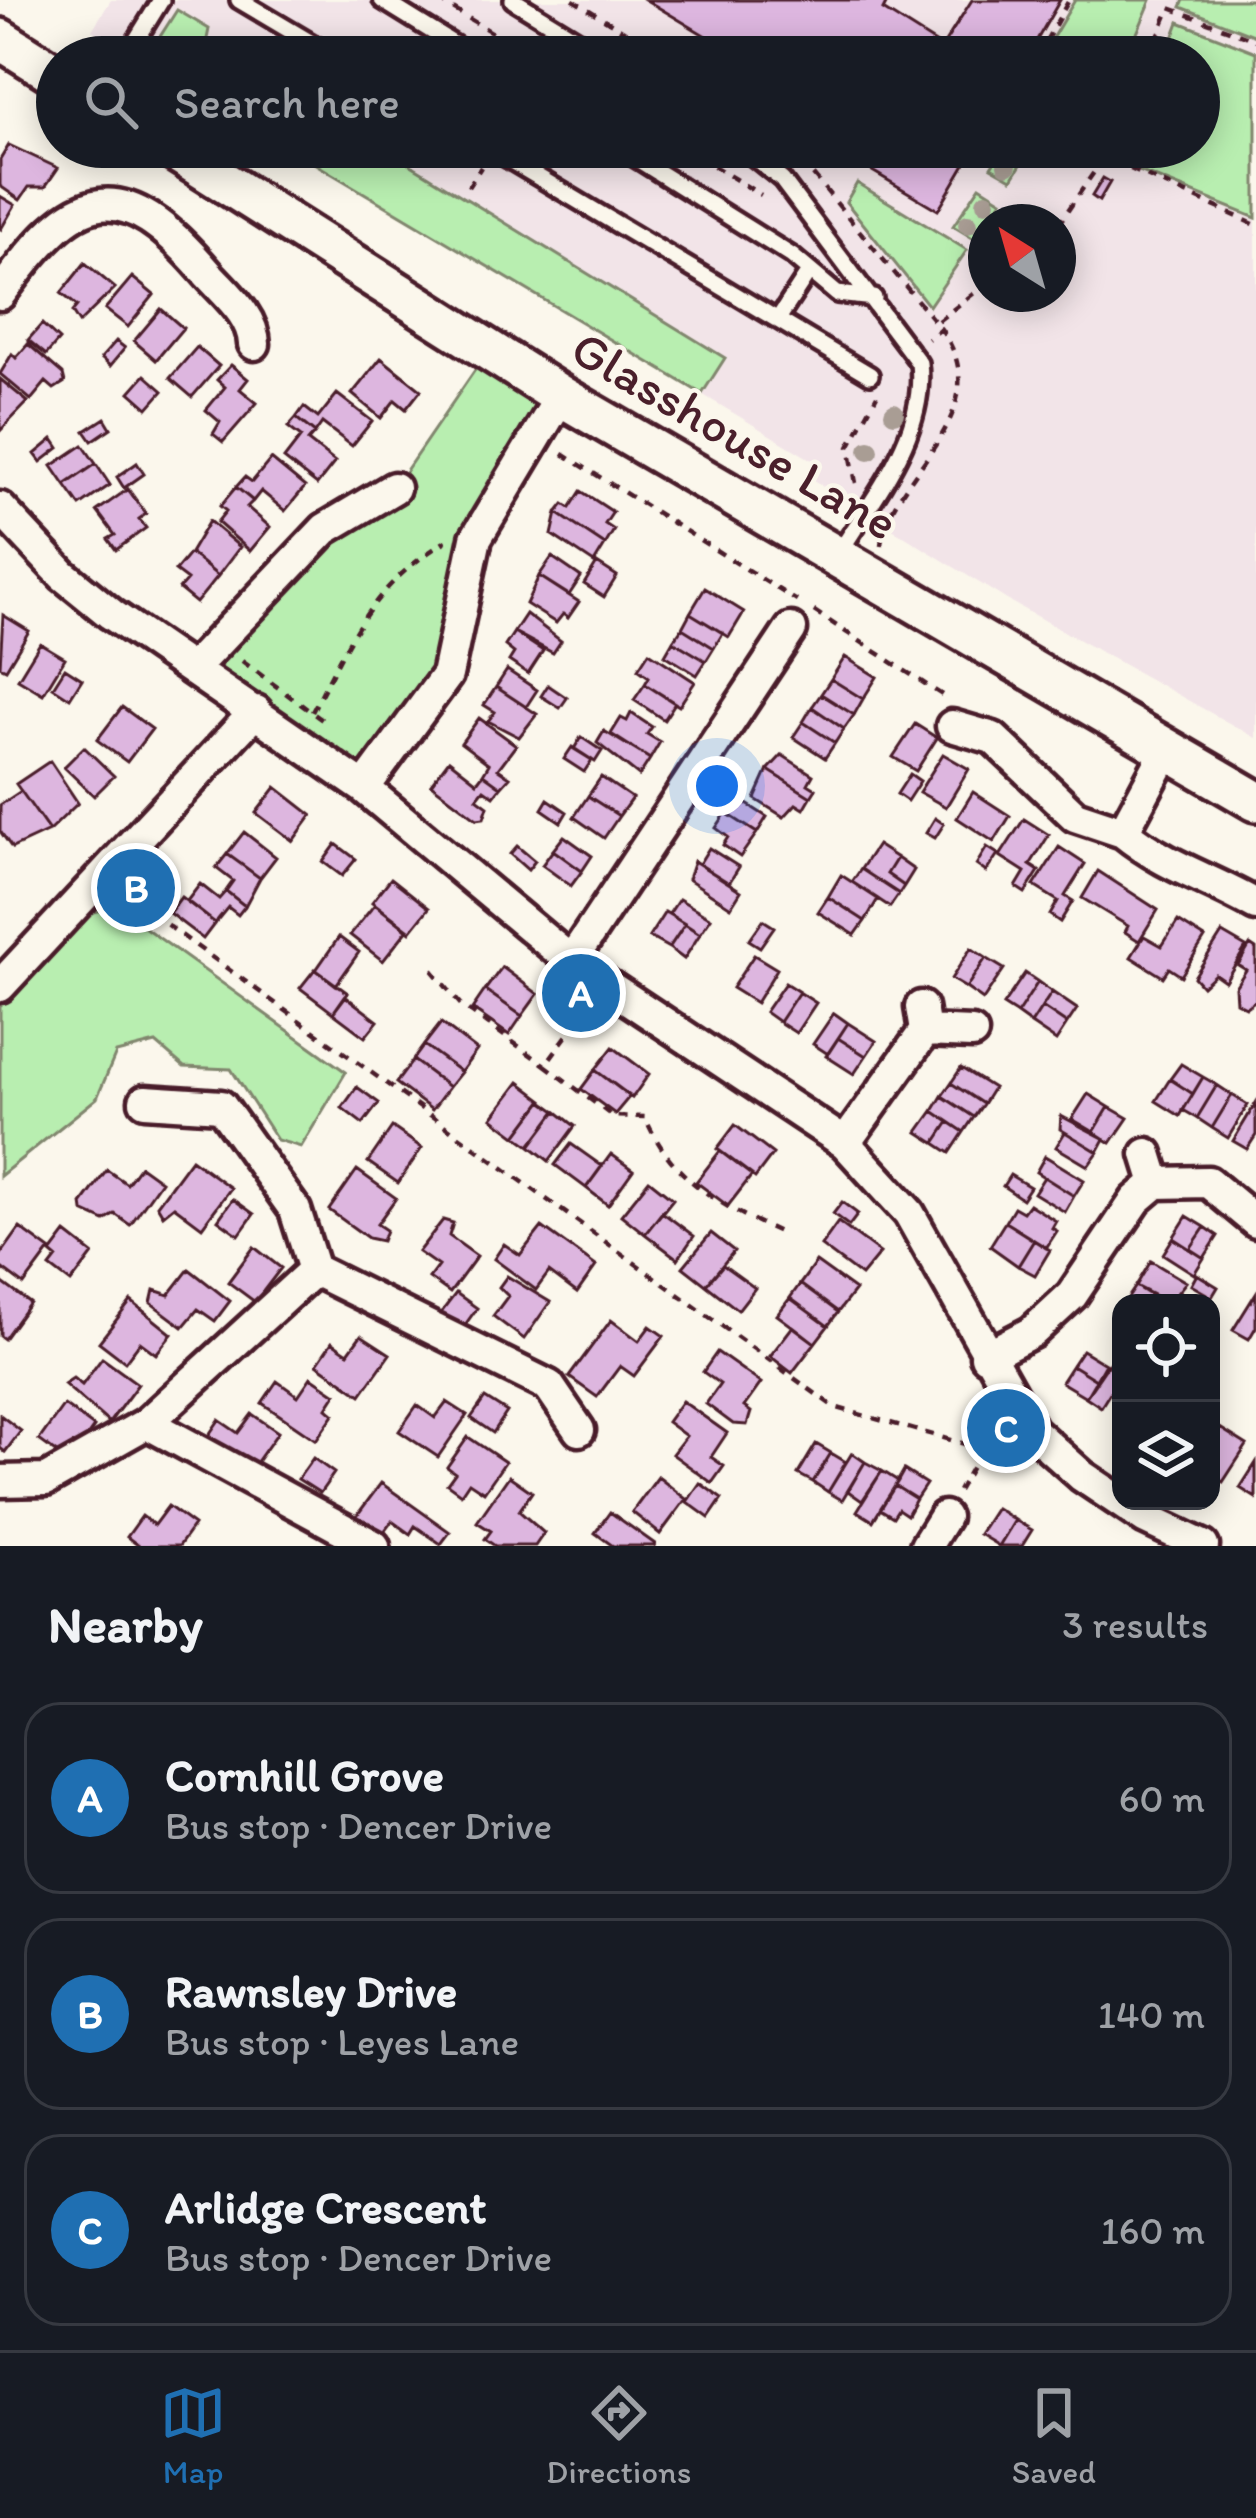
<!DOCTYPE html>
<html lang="en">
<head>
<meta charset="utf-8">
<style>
  body { margin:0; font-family:Itim,sans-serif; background:#242831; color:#f1f3f6 }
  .controls { position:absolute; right:36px; bottom:36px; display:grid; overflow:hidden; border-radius:24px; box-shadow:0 6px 30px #0003 }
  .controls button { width:108px; height:108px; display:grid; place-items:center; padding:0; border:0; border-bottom:3px solid #363941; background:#171b24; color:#f1f3f6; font:60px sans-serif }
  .compass { position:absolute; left:968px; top:204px; width:108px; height:108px; border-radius:50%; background:#171b24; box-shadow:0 6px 30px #0003; rotate:323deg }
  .you { position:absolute; left:717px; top:786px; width:42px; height:42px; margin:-30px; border:9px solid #fff; border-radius:50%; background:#1a73e8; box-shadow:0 0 0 18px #1a73e833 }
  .badge { display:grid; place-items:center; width:78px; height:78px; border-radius:50%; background:#1f6fb2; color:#fff; font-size:39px; font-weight:700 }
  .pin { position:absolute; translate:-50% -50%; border:6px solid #fff; box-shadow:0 3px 12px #0006 }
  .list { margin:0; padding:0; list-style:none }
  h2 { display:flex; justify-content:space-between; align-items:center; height:156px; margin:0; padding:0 48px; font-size:51px }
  h2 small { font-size:39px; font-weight:400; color:#9ea1a6 }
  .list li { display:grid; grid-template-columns:78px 1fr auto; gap:36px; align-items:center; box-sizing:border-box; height:192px; margin:0 24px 24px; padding:0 24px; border:3px solid #363941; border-radius:36px }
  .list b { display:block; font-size:45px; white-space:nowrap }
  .list p { margin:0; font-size:39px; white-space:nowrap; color:#9ea1a6 }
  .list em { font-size:39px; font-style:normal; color:#9ea1a6 }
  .icon { flex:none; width:66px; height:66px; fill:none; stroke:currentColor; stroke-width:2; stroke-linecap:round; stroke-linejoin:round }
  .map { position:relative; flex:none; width:1256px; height:1546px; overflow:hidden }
  .search { position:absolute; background:#171b24; box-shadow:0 6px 30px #0003; left:36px; right:36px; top:36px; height:132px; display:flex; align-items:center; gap:30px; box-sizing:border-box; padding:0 42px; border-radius:66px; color:#9ea1a6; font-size:45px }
  .sheet { height:804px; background:#171b24 }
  nav { display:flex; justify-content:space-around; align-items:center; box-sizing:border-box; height:168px; border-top:3px solid #363941; background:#171b24; font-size:33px; color:#9ea1a6 }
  nav a { display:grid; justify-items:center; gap:6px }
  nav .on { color:#1f6fb2 }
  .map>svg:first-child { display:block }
  .built { fill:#f2e4e8; fill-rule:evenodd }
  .green { fill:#b8eeb0; stroke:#81866e; stroke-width:3 }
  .building { fill:#ddb6df; stroke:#4a1f2b; stroke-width:3 }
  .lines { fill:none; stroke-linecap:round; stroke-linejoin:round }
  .service-casing { stroke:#4a1f2b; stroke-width:24 }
  .minor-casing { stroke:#4a1f2b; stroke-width:39 }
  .tertiary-casing { stroke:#4a1f2b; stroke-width:48 }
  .path { stroke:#4a1f2b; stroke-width:4.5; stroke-dasharray:9 9; stroke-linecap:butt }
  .service { stroke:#fbf7ec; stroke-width:15 }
  .minor { stroke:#fbf7ec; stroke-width:30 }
  .tertiary { stroke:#fbf7ec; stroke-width:39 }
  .tree { fill:#a99d94 }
  .labels { text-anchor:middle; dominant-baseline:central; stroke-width:9; stroke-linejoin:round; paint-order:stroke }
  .street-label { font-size:51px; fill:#4a1f2b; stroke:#fbf7ec }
</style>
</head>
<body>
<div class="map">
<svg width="1256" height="1546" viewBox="0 0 1256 1546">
  <rect width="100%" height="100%" fill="#fbf7ec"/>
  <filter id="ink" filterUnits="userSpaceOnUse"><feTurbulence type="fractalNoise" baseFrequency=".00833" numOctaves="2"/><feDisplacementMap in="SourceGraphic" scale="24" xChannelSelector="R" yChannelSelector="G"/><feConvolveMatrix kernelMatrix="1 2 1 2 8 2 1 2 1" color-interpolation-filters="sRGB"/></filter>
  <g filter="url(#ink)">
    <path class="built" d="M111 0H1256V738L1007 600 810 478 817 463 288 147H1199V57H137L92 30ZM986 222H1058V294H986Z"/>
    <path class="green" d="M1075 0H1151L1127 57H1041Z
      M1184 0H1256V36L1181 7Z
      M177 10 209 29 207 39 236 57H147Z
      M1179 22 1256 52V218L1124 165 1131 147H1199V57H1166Z
      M287 147H382L725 358 702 394Z
      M1004 147H1032L1012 179 991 167Z
      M857 183 967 250 929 306 846 202Z
      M980 186 1002 200 976 240 953 226Z
      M488 351 561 396 476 538 447 675 364 788 193 668 394 488Z
      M116 907 346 1072 301 1147 277 1140 231 1069 184 1067 156 1043 116 1053 97 1098 0 1176V1001L81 915Z"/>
    <path class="building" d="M646 0H888L883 10 942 47 972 0H1060L1027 57H706L697 51 706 36Z
      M9 145 58 168 45 187H29L20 200 0 186V160Z
      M846 147H975L938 210 842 153Z
      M1103 178 1110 182 1099 201 1092 196Z
      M0 196 15 205 1 229 0 228Z
      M85 263 115 288 79 323 72 312 77 306 61 293Z
      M132 277 154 295 128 327 105 309Z
      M161 309 183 328 156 360 134 341Z
      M42 324 59 340 46 355 28 340Z
      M116 341 125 348 110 366 101 358Z
      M28 344 63 374 65 382 54 389 46 382 31 400 0 374 12 354 16 358Z
      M197 347 219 366 192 397 170 378Z
      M381 358 421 390 406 409 395 400 381 418 352 394Z
      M231 365 248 379 240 389 257 403 223 442 213 434 220 422 206 410 225 387 217 380Z
      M145 375 163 391 148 408 130 392Z
      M0 379 28 402 0 431Z
      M337 394 372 421 352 446 322 423 315 433 296 418 304 407 318 418Z
      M105 418 111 428 92 441 85 431Z
      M296 418 315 433 308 441 335 462 317 485 284 459 301 437 288 427Z
      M53 439 59 448 41 462 35 454Z
      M83 445 96 464 65 485 52 466Z
      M271 459 305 487 285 511 261 491 253 501 236 487 245 477 252 482Z
      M137 463 144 474 124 488 117 477Z
      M96 464 110 485 80 506 65 485Z
      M236 487 253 501 247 507 270 527 250 551 217 522 226 511 220 506Z
      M128 489 146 514 139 519 146 528 116 550 108 539 115 535 97 511Z
      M581 491 613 512 605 524 614 530 605 545 557 513 564 504 570 508Z
      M557 513 605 545 594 563 552 535Z
      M209 521 240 547 218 576 190 553Z
      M190 553 218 576 196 603 179 589 187 580 175 571Z
      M552 557 581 577 569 595 539 576Z
      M597 563 617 576 604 597 584 584Z
      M539 576 579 602 568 618 563 614 556 623 526 604Z
      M705 588 744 612 729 637 690 613Z
      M690 613 723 633 714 648 682 628Z
      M526 614 561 641 553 653 514 632Z
      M3 615 29 631 6 669 0 666Z
      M682 628 714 648 706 661 673 641Z
      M514 632 543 651 528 674 509 661 514 653 505 646Z
      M673 641 706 661 697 675 665 655Z
      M40 643 65 658 43 694 18 679Z
      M649 652 695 682 679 706 645 684 649 677 638 669Z
      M845 657 877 677 863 699 831 679Z
      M65 668 82 679 70 698 53 687Z
      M507 670 537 690 526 707 496 687Z
      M831 679 863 699 854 715 821 694Z
      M645 684 675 703 664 720 634 700Z
      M548 685 567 698 560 708 541 696Z
      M496 687 537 714 519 737 488 721 495 712 484 705Z
      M821 694 854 715 844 729 812 707Z
      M122 707 152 729 127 762 97 740Z
      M812 707 844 729 835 743 803 722Z
      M631 713 652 727 647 734 660 742 650 759 611 734 621 718 627 721Z
      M479 718 516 745 498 769 510 777 501 787 483 774 489 764 461 743Z
      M803 722 835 743 825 758 793 737Z
      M915 724 937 738 916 771 893 757Z
      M604 731 650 759 639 776 597 743Z
      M581 737 602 751 595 762 574 749Z
      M84 747 114 776 94 796 64 767Z
      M572 747 592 760 584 772 564 759Z
      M943 754 969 769 946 807 919 792Z
      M782 755 813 775 808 784 816 789 811 797 768 770Z
      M449 760 477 782 483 774 501 787 494 796 484 789 477 798 488 806 484 818 477 819 431 784Z
      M50 761 78 803 49 831 16 784Z
      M768 770 811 797 804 809 796 804 784 817 755 799Z
      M910 774 920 781 907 801 897 794Z
      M601 777 632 798 619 816 588 796Z
      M276 787 312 815 293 841 256 813Z
      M21 791 49 831 12 848 0 831V805Z
      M973 792 1010 816 994 842 957 818Z
      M588 796 619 816 604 838 574 817Z
      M736 797 767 817 757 833 726 813Z
      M548 799 567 812 561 822 542 809Z
      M726 813 757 833 740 857 723 845 728 837 716 828Z
      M935 818 944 824 935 838 926 833Z
      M1024 819 1049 835 1030 865 1039 871 1025 893 1016 887 1025 872 1000 856Z
      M244 832 276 857 260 878 227 854Z
      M564 836 592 856 582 871 553 850Z
      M336 844 356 859 342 876 323 862Z
      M877 845 897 858 887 874 904 886 899 894 861 869Z
      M517 846 535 861 528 870 510 854Z
      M987 847 998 854 986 872 976 865Z
      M1059 847 1085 864 1065 896 1073 901 1060 922 1050 915 1058 901 1034 886Z
      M709 848 739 867 729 883 699 864Z
      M553 850 582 871 571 886 542 865Z
      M227 854 260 878 245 906 226 891 233 881 216 868Z
      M897 858 914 870 904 886 887 874Z
      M694 861 741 891 731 907 688 879Z
      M861 869 899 894 890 907 852 882Z
      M1098 871 1158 910 1139 941 1125 932 1128 926 1082 898Z
      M841 875 878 899 865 921 828 897Z
      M391 878 429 908 410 932 372 902Z
      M200 884 219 899 226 891 245 906 238 915 228 907 215 923 187 901Z
      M181 897 215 923 203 939 169 913Z
      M828 897 865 921 855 935 818 912Z
      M679 899 711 918 700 934 669 914Z
      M375 904 408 929 383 961 350 935Z
      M665 912 685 924 669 948 649 937Z
      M763 920 774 927 760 947 749 940Z
      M1178 921 1205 938 1181 976 1169 968 1163 977 1131 957 1144 936 1162 946Z
      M685 924 700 934 684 959 669 948Z
      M1222 933 1246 947 1225 981 1215 974 1202 986 1194 977Z
      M339 937 359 952 336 985 316 970Z
      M1250 945 1256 949V1000L1246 1007 1236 1002 1235 987 1246 970 1238 965Z
      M971 948 986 958 966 988 951 979Z
      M754 955 777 969 756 1003 732 988Z
      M986 958 1004 969 983 1000 966 988Z
      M502 967 538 994 522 1016 485 990Z
      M315 969 348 993 333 1013 300 988Z
      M1025 973 1038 982 1017 1014 1003 1005Z
      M1038 982 1052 992 1031 1024 1017 1014Z
      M785 983 799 992 779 1022 765 1012Z
      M485 990 522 1016 509 1035 472 1009Z
      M799 992 816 1003 796 1033 779 1022Z
      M1052 992 1077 1009 1067 1024 1042 1007Z
      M345 996 378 1021 365 1037 333 1013Z
      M1042 1007 1067 1024 1056 1041 1031 1024Z
      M834 1013 848 1023 828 1054 813 1044Z
      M441 1023 477 1050 461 1072 424 1045Z
      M848 1023 876 1041 866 1056 838 1038Z
      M838 1038 866 1056 854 1074 826 1056Z
      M424 1045 461 1072 449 1087 413 1060Z
      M613 1047 649 1074 632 1098 595 1070Z
      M413 1060 449 1087 432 1110 396 1083Z
      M1181 1064 1203 1077 1193 1094 1170 1079Z
      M961 1068 993 1088 983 1104 951 1083Z
      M595 1070 630 1096 615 1114 581 1089Z
      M1203 1077 1217 1085 1197 1118 1183 1110Z
      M1170 1079 1193 1094 1180 1116 1156 1101Z
      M519 1082 543 1100 516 1136 492 1118Z
      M951 1083 983 1104 974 1117 942 1096Z
      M1217 1085 1232 1095 1212 1128 1197 1118Z
      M357 1087 379 1103 363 1124 342 1108Z
      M1088 1094 1109 1107 1094 1132 1072 1119Z
      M1232 1095 1248 1105 1228 1138 1212 1128Z
      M942 1096 974 1117 964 1132 933 1111Z
      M542 1101 556 1111 530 1146 516 1136Z
      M1256 1103V1135L1247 1149 1233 1141Z
      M1109 1107 1128 1118 1111 1143 1094 1132Z
      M556 1111 575 1126 549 1161 530 1146Z
      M933 1111 949 1122 935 1143 918 1132Z
      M1061 1116 1105 1139 1098 1152 1060 1129Z
      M949 1122 964 1132 950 1153 935 1143Z
      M735 1125 773 1154 755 1178 717 1149Z
      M392 1127 422 1148 398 1183 368 1162Z
      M1065 1132 1098 1152 1088 1166 1056 1147Z
      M571 1144 602 1166 586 1188 555 1165Z
      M720 1151 752 1175 728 1206 696 1182Z
      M611 1154 633 1170 608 1205 586 1188Z
      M1045 1156 1084 1180 1074 1196 1036 1172Z
      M191 1159 231 1188 202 1227 174 1206 163 1215 157 1205Z
      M140 1166 161 1181 130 1225 115 1214 105 1221 83 1211 82 1204 107 1170 127 1184Z
      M357 1170 396 1198 377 1224 386 1230 382 1241 368 1238 329 1210Z
      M1010 1175 1030 1187 1022 1199 1003 1186Z
      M1044 1177 1074 1196 1065 1212 1034 1193Z
      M649 1180 673 1199 645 1234 621 1215Z
      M233 1199 254 1214 239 1235 218 1220Z
      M842 1202 858 1214 849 1226 833 1214Z
      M1029 1204 1056 1221 1052 1228 1057 1231 1046 1248 1005 1222 1014 1207 1023 1212Z
      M662 1212 694 1236 678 1259 645 1234Z
      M1187 1216 1205 1227 1190 1249 1173 1238Z
      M443 1220 453 1223 449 1236 477 1256 450 1293 429 1278 438 1266 418 1252Z
      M838 1222 880 1253 861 1276 821 1246Z
      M1005 1222 1034 1240 1018 1266 990 1246Z
      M542 1227 596 1266 577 1293 549 1272 536 1290 494 1259 504 1244 520 1255Z
      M1205 1227 1218 1236 1204 1258 1190 1249Z
      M20 1228 50 1250 24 1285 0 1267V1256Z
      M66 1233 93 1254 71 1283 50 1267 57 1258 51 1253Z
      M711 1233 734 1251 706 1285 683 1267Z
      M1173 1238 1204 1258 1194 1274 1163 1254Z
      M1034 1240 1050 1250 1035 1275 1018 1266Z
      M254 1247 281 1268 255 1302 228 1282Z
      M1151 1261 1186 1282 1169 1303 1136 1286Z
      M816 1262 855 1290 838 1312 800 1284Z
      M723 1265 755 1288 738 1310 706 1285Z
      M189 1269 230 1301 215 1321 198 1309 183 1327 151 1303 154 1290 169 1295Z
      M1197 1274 1218 1287 1212 1297 1191 1285Z
      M507 1276 550 1302 524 1339 493 1316 508 1296 499 1287Z
      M0 1281 30 1303 4 1339 0 1336Z
      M800 1284 838 1312 828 1326 790 1298Z
      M1136 1286 1163 1303 1126 1301Z
      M456 1293 477 1308 462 1329 440 1314Z
      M1256 1293V1327L1249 1339 1233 1330Z
      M790 1298 828 1326 815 1343 777 1315Z
      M131 1301 172 1334 156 1354 140 1342 125 1362 99 1342Z
      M611 1320 639 1341 650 1326 664 1336 634 1376 620 1366 597 1397 569 1377Z
      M793 1326 815 1343 792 1373 770 1356Z
      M361 1335 390 1354 361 1395 317 1364 332 1342 348 1353Z
      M1082 1350 1105 1364 1096 1380 1072 1365Z
      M717 1352 761 1383 744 1407 751 1412 747 1425 733 1424 706 1404 720 1384 703 1372Z
      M1116 1353 1121 1375 1101 1407 1086 1397Z
      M102 1358 138 1384 109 1423 64 1384 73 1378 82 1385Z
      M1072 1365 1096 1380 1086 1397 1061 1382Z
      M311 1377 336 1394 327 1408 334 1414 316 1440 262 1403 277 1381 298 1396Z
      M485 1398 507 1412 493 1433 471 1418Z
      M682 1401 727 1433 711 1457 724 1466 712 1483 672 1454 686 1436 667 1422Z
      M447 1402 467 1415 438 1457 399 1431 417 1405 435 1418Z
      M64 1405 94 1427 69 1462 39 1440Z
      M252 1414 278 1432 249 1473 204 1442 219 1420 238 1433Z
      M0 1415 21 1431 5 1452 0 1448Z
      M1220 1428 1247 1445 1223 1482 1211 1475V1442Z
      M468 1437 505 1462 484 1492 469 1482 461 1494 447 1484 455 1473 447 1467Z
      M816 1444 831 1453 813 1482 798 1474Z
      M831 1453 846 1462 828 1492 813 1482Z
      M852 1453 865 1462 842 1500 828 1492Z
      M313 1458 334 1473 320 1493 298 1479Z
      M865 1462 882 1471 862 1501 848 1491Z
      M1256 1463V1498L1240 1488Z
      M904 1470 926 1484 916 1499 895 1486Z
      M882 1471 898 1481 873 1521 857 1511Z
      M509 1476 532 1492 519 1511 544 1533 535 1546H495L485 1539 491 1531 477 1522Z
      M658 1477 686 1499 660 1534 632 1512Z
      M381 1483 450 1532 441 1544 415 1526 410 1534 392 1521 378 1540 352 1522Z
      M700 1483 722 1499 709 1518 687 1502Z
      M895 1486 916 1499 907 1515 898 1509 893 1517 880 1509Z
      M168 1506 194 1525 179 1546H139L127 1537 142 1516 154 1525Z
      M996 1508 1015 1520 999 1546 979 1534Z
      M610 1512 655 1544 654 1546H613L595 1533Z
      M1015 1520 1032 1530 1022 1546H999Z"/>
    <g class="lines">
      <g class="service-casing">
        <path id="service" d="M239 0 335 57
          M382 0 474 57
          M513 0 606 57
          M126 57 161 0
          M488 147 870 375
          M618 147 792 256 837 294 874 298
          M741 147 782 180 919 363C927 434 873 497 838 555
          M778 319 808 273"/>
      </g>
      <g class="minor-casing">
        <path id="minor" d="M0 294C77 188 119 169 209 275 227 295 253 316 254 344
          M0 508 63 575 111 614 364 788 571 961 845 1143 909 1213 1032 1431 1082 1476 1146 1519 1203 1546
          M193 668 325 529 394 488
          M952 726 993 738 1075 816 1123 832
          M1167 750 1123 832C1166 867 1209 878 1256 905
          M364 788 447 675 476 538 561 396
          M571 961 791 629
          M0 986 256 711
          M925 1031 972 1033
          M145 1101 221 1106 295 1210 314 1270
          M845 1143 925 1031 921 1007
          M1147 1154 1156 1183
          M986 1356 1032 1332 1072 1295 1136 1200 1156 1183 1208 1182 1256 1222
          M147 1423 374 1546
          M0 1481 46 1480 147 1423 314 1270 549 1386 579 1430
          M926 1546 944 1517"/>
      </g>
      <g class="tertiary-casing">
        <path id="tertiary" d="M0 39 57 75
          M169 147 561 396 1256 801"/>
      </g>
      <path class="path" d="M438 0 533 57
        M573 0 666 57
        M1037 57 1069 0
        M1149 57 1170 8 1256 40
        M683 147 761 195
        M790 147 941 329 928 339
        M1081 147 1256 225
        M468 187 481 167
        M1058 225 1111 147
        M938 321 986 284
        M563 454 797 601
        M856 483 849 447 877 395
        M881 545C888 474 1003 416 941 329
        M814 611 945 697
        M242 661 329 725
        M312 712C351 637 371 587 446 541
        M123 893 834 1407 1018 1459
        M432 970 461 1005 545 1065
        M588 1007 545 1065 612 1116 645 1117C672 1180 719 1205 779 1232
        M958 1491 994 1428"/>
      <use href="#service" class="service"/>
      <use href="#minor" class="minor"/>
      <use href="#tertiary" class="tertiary"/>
    </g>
    <g class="tree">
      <circle cx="1007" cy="165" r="10"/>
      <circle cx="986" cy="202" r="10"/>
      <circle cx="968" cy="224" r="10"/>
      <circle cx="894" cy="413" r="10"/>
      <circle cx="869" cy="450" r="10"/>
    </g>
  </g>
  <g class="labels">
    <g class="street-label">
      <text transform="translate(735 435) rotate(30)">Glasshouse Lane</text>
    </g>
  </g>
</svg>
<div class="controls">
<button><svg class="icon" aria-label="locate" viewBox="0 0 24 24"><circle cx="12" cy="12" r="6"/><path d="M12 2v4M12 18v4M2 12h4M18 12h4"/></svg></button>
<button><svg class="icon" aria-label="layers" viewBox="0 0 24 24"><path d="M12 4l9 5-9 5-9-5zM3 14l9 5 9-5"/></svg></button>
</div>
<svg class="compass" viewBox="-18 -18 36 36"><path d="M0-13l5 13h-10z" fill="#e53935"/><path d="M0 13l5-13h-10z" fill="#9ea1a6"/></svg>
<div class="you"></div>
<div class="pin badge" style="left:581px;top:993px">A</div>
<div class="pin badge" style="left:136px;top:888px">B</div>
<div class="pin badge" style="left:1006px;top:1428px">C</div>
<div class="search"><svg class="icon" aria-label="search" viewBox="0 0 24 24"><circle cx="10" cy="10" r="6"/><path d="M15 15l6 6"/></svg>Search here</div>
</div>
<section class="sheet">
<h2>Nearby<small>3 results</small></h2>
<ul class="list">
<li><span class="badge">A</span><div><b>Cornhill Grove</b><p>Bus stop · Dencer Drive</p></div><em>60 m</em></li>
<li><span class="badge">B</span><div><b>Rawnsley Drive</b><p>Bus stop · Leyes Lane</p></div><em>140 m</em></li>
<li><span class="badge">C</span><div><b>Arlidge Crescent</b><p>Bus stop · Dencer Drive</p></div><em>160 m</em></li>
</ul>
</section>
<nav>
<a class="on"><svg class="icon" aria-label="map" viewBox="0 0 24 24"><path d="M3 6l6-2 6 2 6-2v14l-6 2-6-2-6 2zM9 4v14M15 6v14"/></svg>Map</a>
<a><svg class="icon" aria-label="directions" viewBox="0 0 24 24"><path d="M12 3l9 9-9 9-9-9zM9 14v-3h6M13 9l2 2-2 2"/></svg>Directions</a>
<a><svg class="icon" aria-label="saved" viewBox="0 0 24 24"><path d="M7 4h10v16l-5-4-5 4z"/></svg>Saved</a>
</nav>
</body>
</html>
